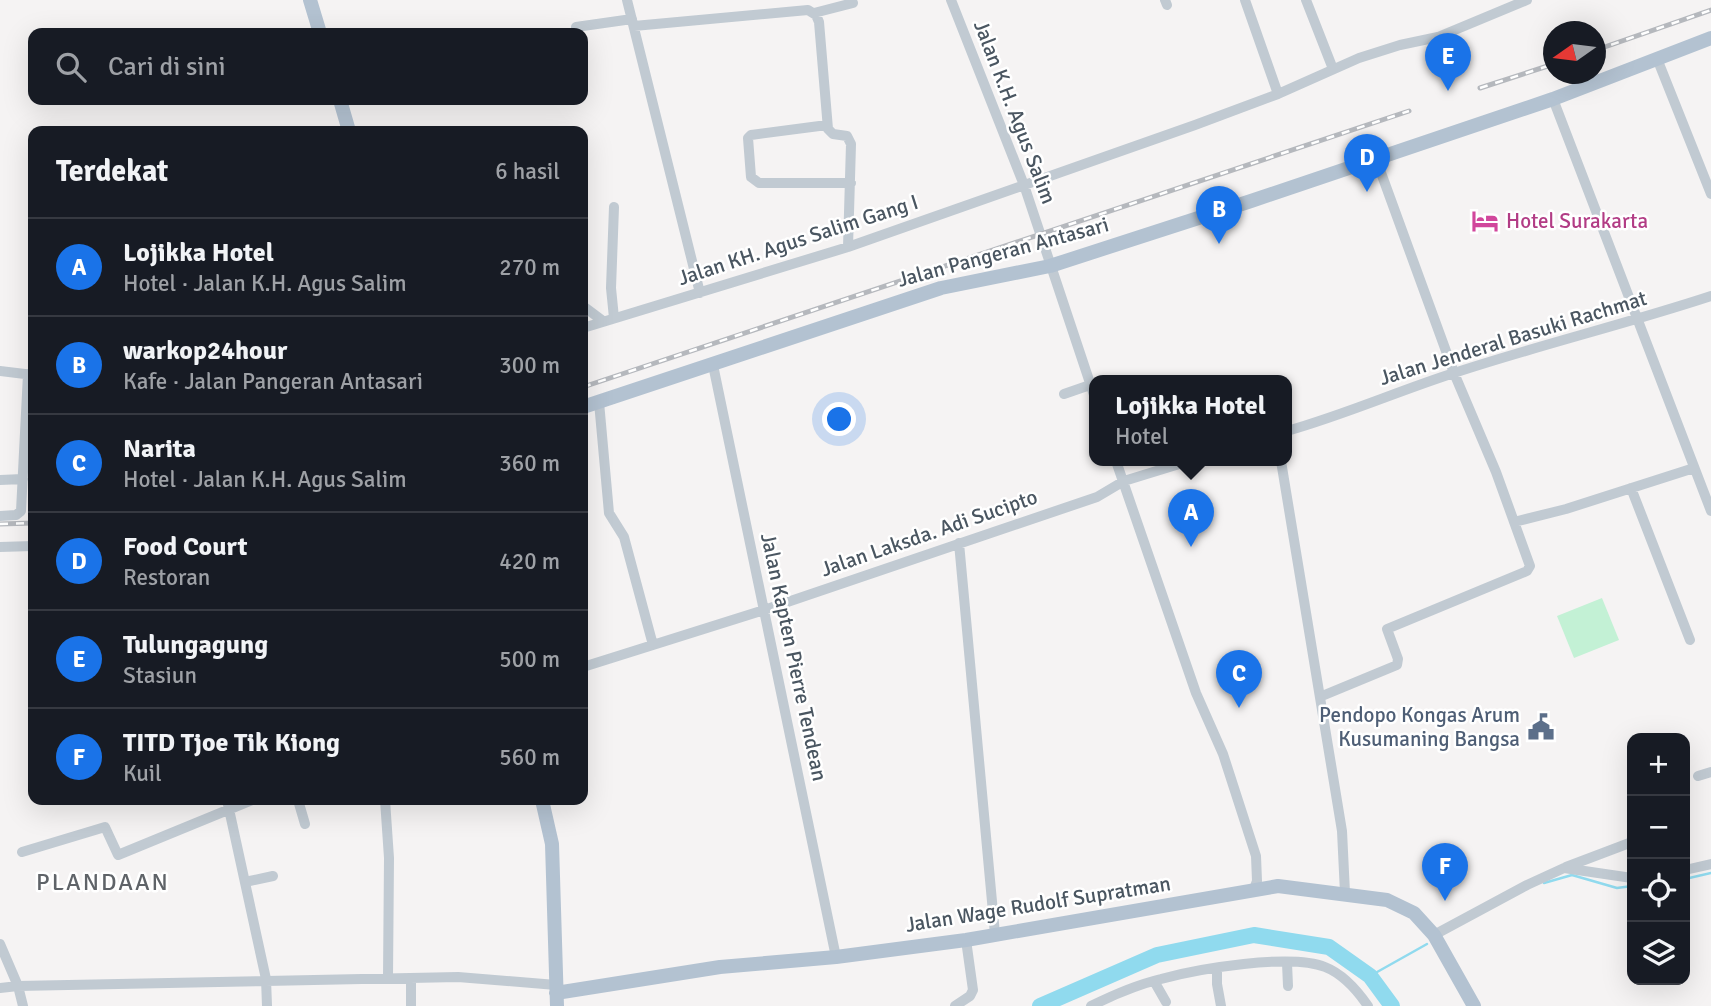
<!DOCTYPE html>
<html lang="id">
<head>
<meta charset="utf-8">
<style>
  body { margin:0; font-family:Signika,sans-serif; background:#242831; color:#f1f3f6 }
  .controls { position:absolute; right:21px; bottom:21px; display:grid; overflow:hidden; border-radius:14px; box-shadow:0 7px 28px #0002 }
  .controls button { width:63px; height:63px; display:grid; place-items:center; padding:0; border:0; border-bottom:2px solid #363941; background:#171b24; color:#f1f3f6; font:35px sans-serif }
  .compass { position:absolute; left:1543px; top:21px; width:63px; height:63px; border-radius:50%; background:#171b24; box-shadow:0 7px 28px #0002; rotate:256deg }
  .you { position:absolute; left:840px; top:420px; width:24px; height:24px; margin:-18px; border:5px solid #fff; border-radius:50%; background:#1a73e8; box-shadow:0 0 0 10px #1a73e833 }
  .badge { display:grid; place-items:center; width:46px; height:46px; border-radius:50%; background:#1a73e8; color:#fff; font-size:23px; font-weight:700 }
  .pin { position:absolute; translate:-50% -58px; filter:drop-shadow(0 2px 4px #0008) }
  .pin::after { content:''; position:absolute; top:37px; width:24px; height:21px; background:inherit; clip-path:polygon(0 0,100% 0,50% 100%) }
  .popup { position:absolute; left:1089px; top:375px; width:203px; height:91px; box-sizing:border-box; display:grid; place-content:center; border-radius:14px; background:#171b24; filter:drop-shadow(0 2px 5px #0005); font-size:23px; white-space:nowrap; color:#9ea1a6 }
  .popup b { font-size:26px; color:#f1f3f6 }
  .popup::after { content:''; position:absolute; left:50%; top:100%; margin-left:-14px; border:14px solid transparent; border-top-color:#171b24 }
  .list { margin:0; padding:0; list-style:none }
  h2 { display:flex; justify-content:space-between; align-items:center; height:91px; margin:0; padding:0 28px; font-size:30px }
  h2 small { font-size:23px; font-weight:400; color:#9ea1a6 }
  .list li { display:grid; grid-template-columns:46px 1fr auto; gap:21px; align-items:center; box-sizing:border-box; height:98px; padding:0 28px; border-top:2px solid #363941 }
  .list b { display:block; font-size:26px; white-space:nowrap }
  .list p { margin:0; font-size:23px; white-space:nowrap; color:#9ea1a6 }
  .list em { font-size:23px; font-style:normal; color:#9ea1a6 }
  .icon { flex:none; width:38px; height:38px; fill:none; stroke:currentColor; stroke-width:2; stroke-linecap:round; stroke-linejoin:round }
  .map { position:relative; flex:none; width:1711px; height:1006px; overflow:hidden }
  .search { position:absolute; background:#171b24; box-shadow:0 7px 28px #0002; left:28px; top:28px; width:560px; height:77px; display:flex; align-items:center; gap:18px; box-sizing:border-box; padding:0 24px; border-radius:14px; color:#9ea1a6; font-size:26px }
  .panel { position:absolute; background:#171b24; box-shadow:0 7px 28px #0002; left:28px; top:126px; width:560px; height:679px; border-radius:14px }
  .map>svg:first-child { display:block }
  .green { fill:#c3f1d5 }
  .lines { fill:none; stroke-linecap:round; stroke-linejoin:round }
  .stream { stroke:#90daee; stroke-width:2.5 }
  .river { stroke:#90daee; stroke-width:16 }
  .minor { stroke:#c1cad2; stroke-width:10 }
  .major { stroke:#b3c2d1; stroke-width:14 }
  .rail-casing { stroke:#b5b8bd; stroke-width:5 }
  .rail { stroke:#fff; stroke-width:2.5; stroke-dasharray:8; stroke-linecap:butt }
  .labels { text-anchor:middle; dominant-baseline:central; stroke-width:5; stroke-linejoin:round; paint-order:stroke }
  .street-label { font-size:21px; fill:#4a5661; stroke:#fff }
  .hotel-label { font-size:21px; fill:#b23c85; stroke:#fff; text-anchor:start }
  .service-label { font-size:21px; fill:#4e5e75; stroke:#fff; text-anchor:end }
  .quarter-label { font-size:24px; letter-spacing:2px; fill:#5f6368; stroke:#fff }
</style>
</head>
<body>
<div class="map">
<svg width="1711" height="1006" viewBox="0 0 1711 1006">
  <rect width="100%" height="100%" fill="#f5f3f3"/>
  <path class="green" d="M1602 598 1619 640 1574 658 1557 616Z"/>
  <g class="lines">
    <path class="stream" d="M1685 879 1711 873
      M1544 883 1572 875 1617 888 1632 886
      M1370 976 1427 944"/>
    <path class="river" d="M1040 1006 1157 955 1254 935 1329 947 1370 976 1392 1006"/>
    <path class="minor" d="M627 0 700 293
      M951 0 1024 185 1095 398
      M1165 0 1167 5
      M1245 0 1278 94
      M1306 0 1333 69
      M814 13 853 3
      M634 26 808 10 816 15 819 22 828 129 833 134 847 136 851 144 848 247
      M576 27 632 19
      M1658 61 1711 194
      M1553 99 1711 511
      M827 125 751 135 748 138 751 177 759 183H851
      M614 207 611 288 614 318
      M583 306 603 321
      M583 328 848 247 1195 125 1278 94 1359 58 1400 45 1438 37 1527 0
      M713 365 836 957
      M0 371 33 375
      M1064 394 1090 385
      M599 402 609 513 624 537 653 645
      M1287 431C1344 415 1398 391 1454 373 1539 345 1626 324 1711 296
      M1116 461 1196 693 1223 754 1256 856 1257 881 1254 889
      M1281 461 1342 831 1345 893
      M0 480 23 479
      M1631 488 1690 640
      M0 516 16 515 21 511 28 374
      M1514 522 1566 509 1694 468
      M959 543 995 934
      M0 547 33 546
      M583 667 764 610 1097 497 1124 481 1189 461
      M1322 696 1397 665 1398 659 1387 629 1527 571 1530 566 1496 472 1454 373 1376 159
      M1698 776 1711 772
      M227 800 266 979 267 1006
      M298 800 305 824
      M385 800 389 858 388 977
      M22 852 105 827 118 855 252 800
      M1566 867 1632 842
      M1685 870 1711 864
      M245 882 273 876
      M1434 935 1527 885 1564 868 1632 878
      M0 944 18 986 23 1006
      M1287 963 1288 986
      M1217 968V984L1221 1006
      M1154 981 1166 1002
      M0 988 18 986 458 977 556 985
      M411 1006V978
      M955 1006 970 996 973 990 966 940
      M1091 1006C1113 995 1136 985 1161 979 1197 969 1291 953 1325 967 1343 974 1357 990 1368 1006"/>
    <path class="major" d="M310 0 320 33
      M340 100 349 131
      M583 407 941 288 1050 266 1251 201 1553 99 1711 38
      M542 800 552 844 557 1006
      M556 993 720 967 836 957 966 940 1278 886 1387 900 1414 913 1434 935 1474 1006"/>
    <g class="rail-casing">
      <path id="rail" d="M1596 50 1711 10
        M1480 88 1554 64
        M583 387 1409 111
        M0 524 33 523"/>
    </g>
    <use href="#rail" class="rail"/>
  </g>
  <defs>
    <g id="hotel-bare" transform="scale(2.1)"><path d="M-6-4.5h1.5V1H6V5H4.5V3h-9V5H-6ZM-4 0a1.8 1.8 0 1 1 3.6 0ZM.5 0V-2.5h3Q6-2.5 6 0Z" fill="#d1479c" stroke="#fff" stroke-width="2.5" paint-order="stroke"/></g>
    <g id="civic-bare" transform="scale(2.1)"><path d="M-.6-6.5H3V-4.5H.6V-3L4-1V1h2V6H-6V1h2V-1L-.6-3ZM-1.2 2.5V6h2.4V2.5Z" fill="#5c6f8a" stroke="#fff" stroke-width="2.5" paint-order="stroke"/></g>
  </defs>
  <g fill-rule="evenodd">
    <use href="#hotel-bare" x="1485" y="221"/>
    <use href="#civic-bare" x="1541" y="727"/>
  </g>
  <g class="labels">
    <g class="street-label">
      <text transform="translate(1015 112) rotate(69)">Jalan K.H. Agus Salim</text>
      <text transform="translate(798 240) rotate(-18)">Jalan KH. Agus Salim Gang I</text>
      <text transform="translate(1003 252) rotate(-15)">Jalan Pangeran Antasari</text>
      <text transform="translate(1513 338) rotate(-17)">Jalan Jenderal Basuki Rachmat</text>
      <text transform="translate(929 533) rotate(-19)">Jalan Laksda. Adi Sucipto</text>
      <text transform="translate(794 657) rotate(78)">Jalan Kapten Pierre Tendean</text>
      <text transform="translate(1038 904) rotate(-9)">Jalan Wage Rudolf Supratman</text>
    </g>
    <g class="hotel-label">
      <text x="1506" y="221">Hotel Surakarta</text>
    </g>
    <g class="service-label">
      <text x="1520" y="715">Pendopo Kongas Arum<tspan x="1520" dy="24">Kusumaning Bangsa</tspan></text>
    </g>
    <g class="quarter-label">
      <text x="103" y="882">PLANDAAN</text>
    </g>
  </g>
</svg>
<div class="controls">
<button>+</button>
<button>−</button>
<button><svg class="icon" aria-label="locate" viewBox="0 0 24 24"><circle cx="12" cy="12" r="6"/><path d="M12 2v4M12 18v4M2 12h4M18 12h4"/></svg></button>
<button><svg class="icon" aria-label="layers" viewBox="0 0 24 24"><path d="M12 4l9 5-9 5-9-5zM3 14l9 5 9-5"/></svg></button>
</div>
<svg class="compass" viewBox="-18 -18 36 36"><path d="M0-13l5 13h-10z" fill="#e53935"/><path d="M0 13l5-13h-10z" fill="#9ea1a6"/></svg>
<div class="you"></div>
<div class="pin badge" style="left:1191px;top:547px">A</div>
<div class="popup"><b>Lojikka Hotel</b>Hotel</div>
<div class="pin badge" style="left:1219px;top:244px">B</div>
<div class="pin badge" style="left:1239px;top:708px">C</div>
<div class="pin badge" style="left:1367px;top:192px">D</div>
<div class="pin badge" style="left:1448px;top:91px">E</div>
<div class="pin badge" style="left:1445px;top:901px">F</div>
<div class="search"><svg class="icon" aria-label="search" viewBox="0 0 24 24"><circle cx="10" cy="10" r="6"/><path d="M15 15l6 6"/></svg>Cari di sini</div>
<section class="panel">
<h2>Terdekat<small>6 hasil</small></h2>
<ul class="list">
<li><span class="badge">A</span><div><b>Lojikka Hotel</b><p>Hotel · Jalan K.H. Agus Salim</p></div><em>270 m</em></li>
<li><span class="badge">B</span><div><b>warkop24hour</b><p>Kafe · Jalan Pangeran Antasari</p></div><em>300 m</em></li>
<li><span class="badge">C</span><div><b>Narita</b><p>Hotel · Jalan K.H. Agus Salim</p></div><em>360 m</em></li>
<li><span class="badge">D</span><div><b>Food Court</b><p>Restoran</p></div><em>420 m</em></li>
<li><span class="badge">E</span><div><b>Tulungagung</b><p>Stasiun</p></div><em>500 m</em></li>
<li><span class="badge">F</span><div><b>TITD Tjoe Tik Kiong</b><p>Kuil</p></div><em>560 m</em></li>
</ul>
</section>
</div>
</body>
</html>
